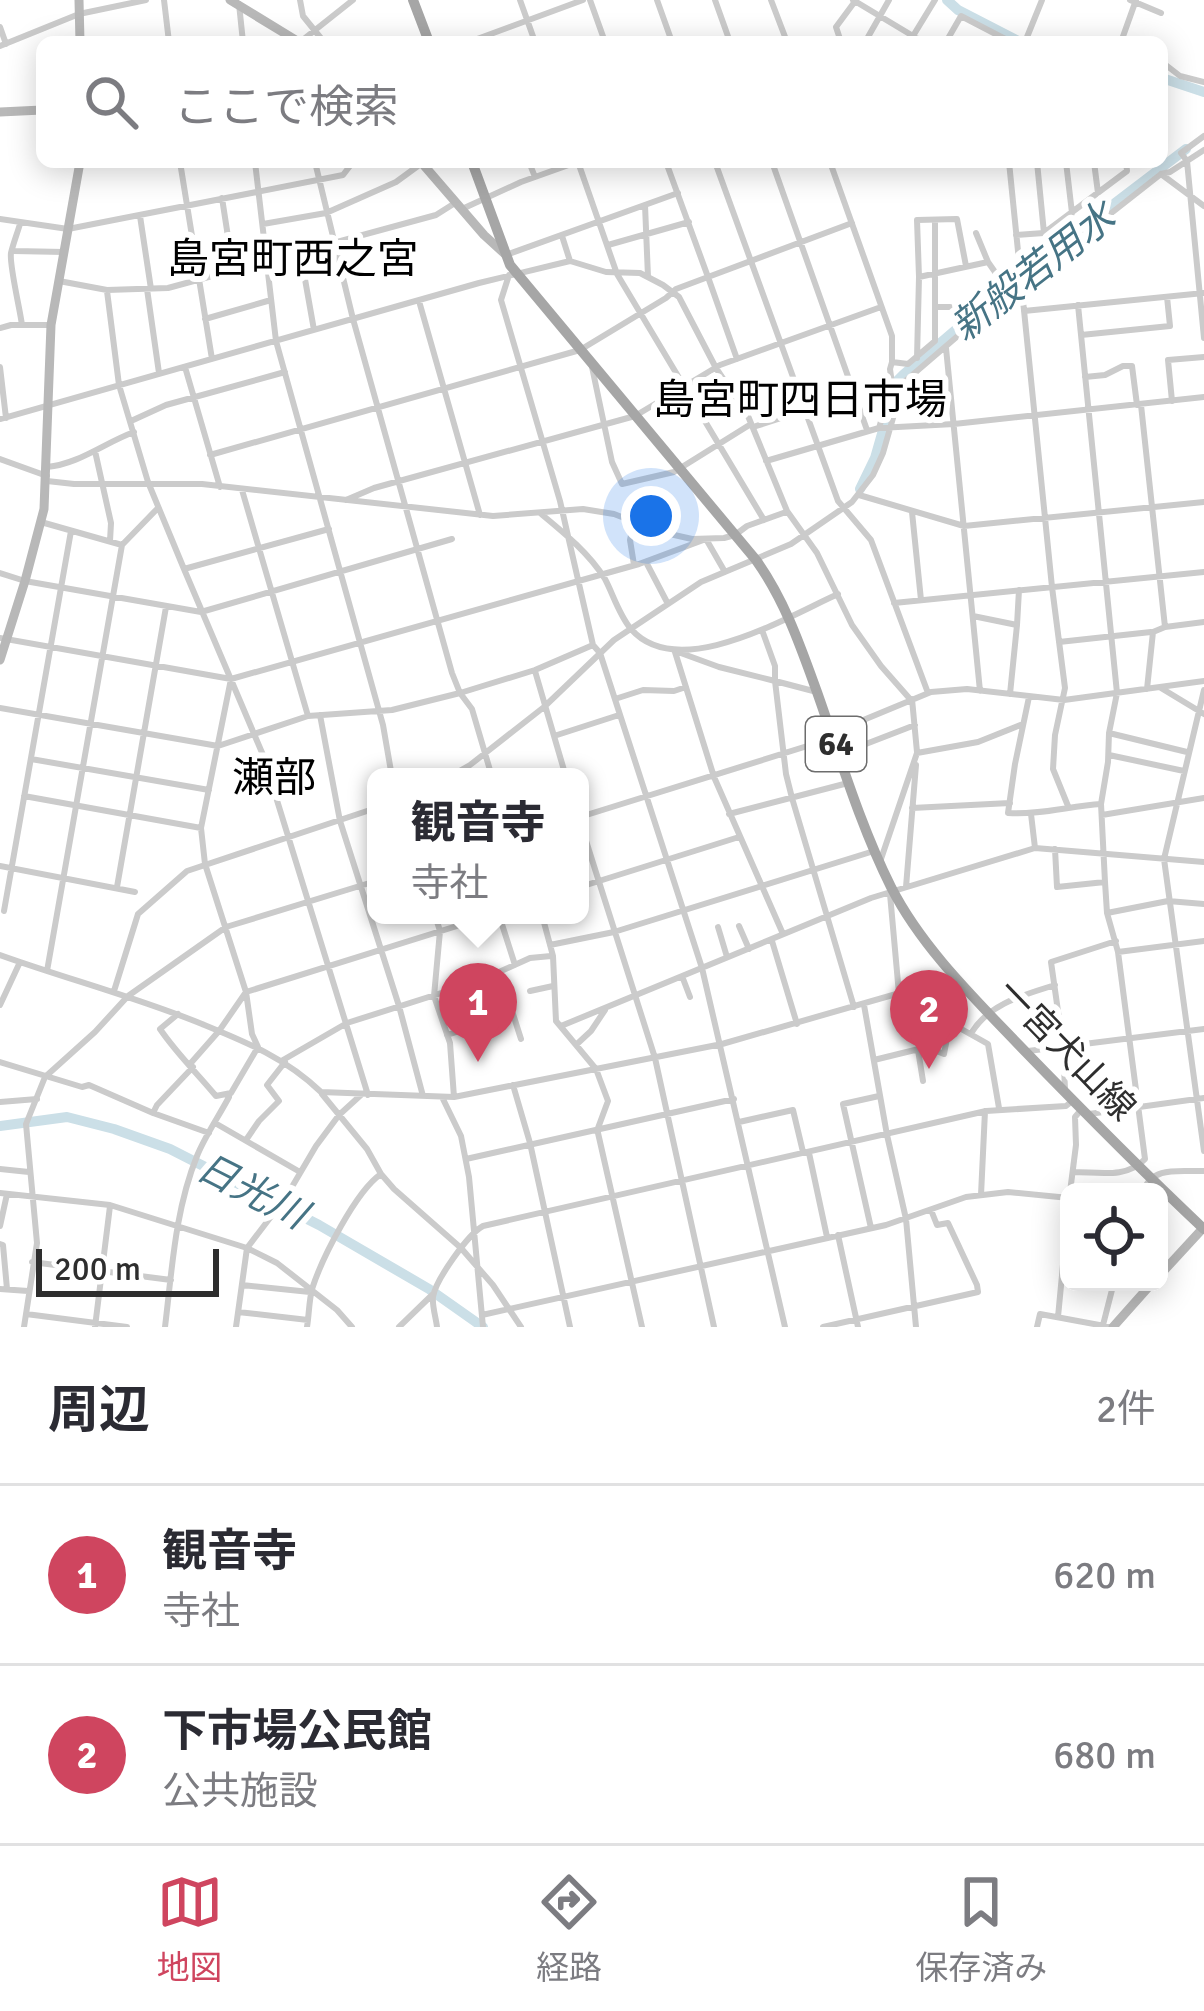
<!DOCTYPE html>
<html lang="ja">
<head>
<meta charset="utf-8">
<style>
  body { margin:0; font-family:Signika,"Noto Sans JP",sans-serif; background:#f7f7f7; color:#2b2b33 }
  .controls { position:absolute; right:36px; bottom:36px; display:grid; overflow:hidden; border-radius:18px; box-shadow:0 6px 30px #0003 }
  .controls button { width:108px; height:108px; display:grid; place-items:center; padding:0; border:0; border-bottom:3px solid #e1e1e2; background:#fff; color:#2b2b33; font:60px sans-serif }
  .scale { position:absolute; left:36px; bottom:30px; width:183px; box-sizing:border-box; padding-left:12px; border:6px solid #2e2e2e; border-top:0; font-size:33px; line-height:42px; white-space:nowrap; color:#2e2e2e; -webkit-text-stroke:9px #fff; paint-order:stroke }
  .you { position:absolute; left:651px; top:516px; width:42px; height:42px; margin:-30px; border:9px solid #fff; border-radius:50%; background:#1a73e8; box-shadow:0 0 0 18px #1a73e833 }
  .badge { display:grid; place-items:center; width:78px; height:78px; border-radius:50%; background:#cf455f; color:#fff; font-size:39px; font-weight:700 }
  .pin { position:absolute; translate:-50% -99px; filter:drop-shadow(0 3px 6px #0008) }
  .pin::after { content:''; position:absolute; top:63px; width:42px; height:36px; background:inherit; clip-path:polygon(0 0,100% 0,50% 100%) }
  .popup { position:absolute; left:367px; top:768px; width:222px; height:156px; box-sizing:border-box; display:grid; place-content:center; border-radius:18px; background:#fff; filter:drop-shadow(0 3px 9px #0005); font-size:39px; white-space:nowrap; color:#7c7c81 }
  .popup b { font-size:45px; color:#2b2b33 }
  .popup::after { content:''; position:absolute; left:50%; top:100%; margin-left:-24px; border:24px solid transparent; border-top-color:#fff }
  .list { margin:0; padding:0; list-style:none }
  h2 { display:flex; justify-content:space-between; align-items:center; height:156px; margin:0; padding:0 48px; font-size:51px }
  h2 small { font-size:39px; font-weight:400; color:#7c7c81 }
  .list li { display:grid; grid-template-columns:78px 1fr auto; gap:36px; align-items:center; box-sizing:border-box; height:180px; padding:0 48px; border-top:3px solid #e1e1e2 }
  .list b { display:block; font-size:45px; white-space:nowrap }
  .list p { margin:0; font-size:39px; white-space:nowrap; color:#7c7c81 }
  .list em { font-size:39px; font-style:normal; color:#7c7c81 }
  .icon { flex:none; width:66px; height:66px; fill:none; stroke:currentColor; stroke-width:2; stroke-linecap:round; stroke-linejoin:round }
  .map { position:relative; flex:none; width:1204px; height:1327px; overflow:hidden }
  .search { position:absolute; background:#fff; box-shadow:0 6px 30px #0003; left:36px; right:36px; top:36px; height:132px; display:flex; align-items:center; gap:30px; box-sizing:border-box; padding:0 42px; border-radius:18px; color:#7c7c81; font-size:45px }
  .sheet { height:516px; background:#fff }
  nav { display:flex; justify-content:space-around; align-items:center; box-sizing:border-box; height:168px; border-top:3px solid #e1e1e2; background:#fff; font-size:33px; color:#7c7c81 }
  nav a { display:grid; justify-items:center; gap:6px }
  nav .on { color:#cf455f }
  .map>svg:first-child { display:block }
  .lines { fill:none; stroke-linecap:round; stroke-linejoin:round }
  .river { stroke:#cbdfe7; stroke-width:10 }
  .street { stroke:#cbcbcb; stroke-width:6 }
  .secondary { stroke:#b8b8b8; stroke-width:9 }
  .primary { stroke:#a6a6a6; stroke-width:10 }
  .labels { text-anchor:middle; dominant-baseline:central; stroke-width:12; stroke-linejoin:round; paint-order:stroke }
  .shield { fill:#fff; stroke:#6d6d6d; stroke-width:3 }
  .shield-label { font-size:33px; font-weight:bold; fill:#2e2e2e }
  .street-label { font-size:36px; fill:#2e2e2e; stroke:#fff }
  .water-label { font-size:39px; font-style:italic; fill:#467485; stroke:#fff }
  .quarter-label { font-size:42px; fill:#000; stroke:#fff }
</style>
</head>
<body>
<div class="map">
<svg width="1204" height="1327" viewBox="0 0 1204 1327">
  <rect width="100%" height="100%" fill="#fff"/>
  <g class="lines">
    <path class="river" d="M947 0 958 10 1020 42
      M1162 78 1204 92
      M860 489 875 458 897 381 904 374 1014 280 1186 149
      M0 1126 67 1117 114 1129 170 1149 319 1225 429 1289 483 1327"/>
    <path class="street" d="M164 0 169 42
      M300 0 303 16 324 42
      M520 0 535 42
      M590 0 605 42
      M657 0 672 42
      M715 0 730 42
      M771 0 787 42
      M853 0 923 42
      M1130 0 1161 13
      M239 4 243 42
      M0 27 6 44
      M913 36 935 0
      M300 42 353 0
      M469 42 583 0
      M841 42 836 27 856 0
      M869 42 868 37 889 0
      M946 42 961 16 1011 42
      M1025 42 1042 0
      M1121 42 1136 0
      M0 46 79 14 146 0
      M1162 62 1180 76 1204 82
      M1204 136 1181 153 1187 161 1204 338
      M180 162 212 359
      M255 162 276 341 383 725 392 777
      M315 162 353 319 452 673 460 693 472 709 492 777
      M529 162 535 177
      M578 162 617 274 764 520
      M666 162 708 277 852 223
      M715 162 838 501 871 540 928 693
      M772 162 867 430
      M830 162 892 336V362L908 364 935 341V307H950
      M1009 162 1052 587 1065 688 1055 735 1053 769 1068 806
      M1037 162 1044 233
      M1066 162 1072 213
      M1094 162 1098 193
      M1161 174 1204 206
      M222 198 233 269
      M645 205 648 277
      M462 209 521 182 577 162
      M140 216 151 289
      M0 219 68 229 343 175 353 162
      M20 224C17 234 13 244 11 253 9 264 20 309 22 325
      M263 224 326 213 396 182 422 163
      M976 233 988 262 1009 292
      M1016 235 1044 233 1127 171 1126 162
      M562 236 570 261
      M608 245 689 222
      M14 251 64 252
      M300 251 314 330
      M506 255 678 193
      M509 275 501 300 560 501 593 645
      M919 277 988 262
      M59 281 107 290 168 288 436 215 455 203
      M1021 284 1161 174 1170 172 1204 150
      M147 289 159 373
      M107 291 119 385 148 482 184 569
      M419 301 480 515
      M935 307V220
      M1024 311 1204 293
      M205 319 271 300
      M0 328 11 325H50
      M1081 335 1170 326 1167 297
      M946 348 980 691
      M917 358 919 277 917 220 957 219 966 266
      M0 367 6 418
      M185 367 220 487
      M592 367 612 462 622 484 674 472 751 424
      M1085 377 1105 375 1123 366H1132L1137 405
      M1172 401 1168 360 1204 357
      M1141 405 1165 627
      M0 419 479 283 570 261 606 272 640 273 663 285 679 297 716 368 748 416 787 511 817 553 852 625 881 666 910 699
      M131 421 166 405 285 372
      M753 427 803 411
      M879 428 892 384 890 369 892 362
      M95 451 111 523 110 541
      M210 455 580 350 666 298 676 289 708 277 737 359
      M0 459 47 476
      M766 461 879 428 954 424 1204 397
      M47 467C79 464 104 443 134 432
      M47 481 74 484H202L493 516 583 509 614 514 661 532 692 539 724 538 735 535 747 526 786 512
      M242 490 308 716
      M859 495 964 526 1204 502
      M346 500 374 488 635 416 720 365 881 307
      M912 512 921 600
      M540 513C563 532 589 553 605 579 613 594 619 615 631 629 678 683 787 617 838 594
      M41 522 122 545
      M329 529 184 569 263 755 368 1095
      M646 562 668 604
      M634 565 630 540 634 522
      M0 573 25 581 201 612 452 539
      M894 603 1204 572
      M973 616 1017 625 1010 694
      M1017 625 1019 590
      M0 638 231 679 639 564 706 539 725 572
      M1059 642 1151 632
      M675 652 714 777 783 934
      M678 652 719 667 775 681V666L762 630
      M535 671 566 777
      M1161 688 1204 714
      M1147 689 1153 632 1165 627 1204 622
      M1204 690 1164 859 1204 1151
      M817 692 775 681 786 774 792 798 854 1007
      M1029 697 1015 764 1008 813C1040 815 1070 806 1101 804
      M615 699 643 690 674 691 686 687
      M912 699 917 752
      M0 708 218 746 308 716 392 710 460 693 535 670 593 645 600 653 702 968 785 1327
      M320 715 340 821 399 1006 423 1096
      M832 733 931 692 967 689 1064 700 1204 681
      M1109 733 1187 752
      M554 736 619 715
      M840 754 915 725
      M1109 755 1184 771
      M31 759 209 790
      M449 777 470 765 544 707 614 640 701 582 791 544 852 502 873 475 883 453 903 383 1009 292 1022 294
      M24 796 201 828
      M912 808 1010 803
      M729 814 848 783
      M1031 814 1035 848
      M1102 815 1204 798
      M580 817 833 738
      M580 822 655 1058 714 1327
      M1055 849 1057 887 1105 882
      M881 859 917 753 978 742 1023 724
      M0 866 135 892
      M117 887 166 607
      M580 887 739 837
      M906 887 916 765
      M890 894 899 994 988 1044 999 1108
      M4 911 71 531
      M1107 913 1168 901 1204 904
      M435 915 440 931 434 996 450 1043 454 1097
      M499 915 515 965
      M542 915 553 956 556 1021 596 1069 608 1101 598 1128V1133L642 1327
      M739 926 749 949
      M718 927 727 957
      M772 941 797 1024
      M550 945 614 932 874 851
      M1118 952 1204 941
      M0 955C67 979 136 997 202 1024 246 1042 286 1058 321 1092L454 1097 722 1044 952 978
      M47 971 122 545 158 508
      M682 976 690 997
      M479 981 494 1020
      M114 991 138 914 187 871 376 808
      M530 991 553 986
      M0 1005 20 962
      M864 1005 887 1135 906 1219 916 1327
      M178 1014 160 1029C177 1054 197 1073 216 1096L231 1093 258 1047 252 1034 246 992 205 864 201 828 231 679
      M561 1026 871 898 1035 848 1204 862
      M972 1032C990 1003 1024 995 1055 985
      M447 1035 513 1014 521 1039
      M577 1044 591 1031 605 1010
      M918 1050 923 1081
      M1028 1051 1204 1029
      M283 1060 347 1023 479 981 530 958 551 956
      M874 1060 927 1047 944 1054 950 1023
      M0 1062 82 1087 89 1085 153 1113 209 1133
      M190 1064 219 1031 246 992 492 915
      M513 1085 530 1143 570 1327
      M1065 1089 1063 1046 1051 962 1116 941
      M322 1094 367 1149 381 1174 394 1189 461 1248 493 1285 521 1327
      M442 1097 461 1136 469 1177 483 1327
      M0 1102 37 1099
      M153 1113 157 1105 193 1067
      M1089 1114 1204 1098
      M739 1122 793 1110 803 1152
      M215 1123 300 1172
      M246 1140 259 1121 279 1101 267 1085 285 1062
      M809 1153 827 1237
      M466 1159 734 1099
      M0 1169 29 1172
      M1073 1172C1098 1172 1127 1179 1145 1159L1118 952 1107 913 1105 882 1101 804 1108 762 1109 733 1117 693 1078 305
      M1070 1192 1076 1145 1075 1117 1081 1110
      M1143 1192C1152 1165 1180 1172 1204 1171
      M0 1193 110 1205 247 1248 277 1263 337 1310 352 1327
      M981 1195 985 1111
      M0 1226 7 1194
      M871 1228 843 1104 879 1096
      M838 1235 858 1327
      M0 1244 3 1245 7 1289
      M32 1262 171 1280
      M242 1285 310 1292
      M0 1289 28 1291
      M238 1312 308 1320
      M26 1314 127 1327
      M482 1315 886 1225 966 1197 1008 1192 1069 1198
      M1058 1317 1069 1202
      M1103 1325 1114 1282
      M24 1327 37 1243 26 1124 45 1077 95 1032 128 996 226 927 376 881
      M95 1327 110 1206
      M165 1327C172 1270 175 1210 197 1156 205 1136 219 1116 229 1097
      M236 1327 247 1248 286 1197 316 1146 339 1115 362 1094
      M307 1327C309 1315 309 1301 312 1289 322 1258 356 1191 381 1174
      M399 1327 432 1295
      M437 1327C436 1318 432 1306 433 1297 435 1281 468 1234 483 1226L986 1111 1066 1106 1071 1102
      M823 1327 978 1292 977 1285 948 1223 937 1225 931 1210
      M1037 1327 1040 1314 1110 1327"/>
    <path class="secondary" d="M79 0 80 42
      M230 0 299 42
      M0 112 42 110
      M421 162 484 235 506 255
      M0 660 25 581 44 509 51 325 80 162
      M1159 1276 1204 1227
      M1113 1327 1153 1282"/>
    <path class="primary" d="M413 0 429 42
      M472 162 510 265 756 560C785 601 800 645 817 692 840 757 860 825 891 887 921 946 972 996 1017 1043 1078 1106 1140 1169 1204 1229"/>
  </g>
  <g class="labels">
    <rect class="shield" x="806" y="717" width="60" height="54" rx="9"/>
    <g class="shield-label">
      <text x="836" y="744">64</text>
    </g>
    <g class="street-label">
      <text transform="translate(1066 1050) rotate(46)">一宮犬山線</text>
    </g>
    <g class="water-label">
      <text transform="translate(1033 272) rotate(-38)">新般若用水</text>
      <text transform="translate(252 1191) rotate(27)">日光川</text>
    </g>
    <g class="quarter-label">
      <text x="293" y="259">島宮町西之宮</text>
      <text x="800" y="400">島宮町四日市場</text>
      <text x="274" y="778">瀬部</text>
    </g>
  </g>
</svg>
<div class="controls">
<button><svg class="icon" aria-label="locate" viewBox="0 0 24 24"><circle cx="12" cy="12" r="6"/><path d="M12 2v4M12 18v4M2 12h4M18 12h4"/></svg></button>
</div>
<div class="scale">200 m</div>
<div class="you"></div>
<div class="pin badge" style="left:478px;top:1062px">1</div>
<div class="popup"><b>観音寺</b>寺社</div>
<div class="pin badge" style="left:929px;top:1069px">2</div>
<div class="search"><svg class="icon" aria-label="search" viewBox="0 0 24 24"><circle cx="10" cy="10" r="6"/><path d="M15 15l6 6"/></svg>ここで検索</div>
</div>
<section class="sheet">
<h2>周辺<small>2件</small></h2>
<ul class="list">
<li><span class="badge">1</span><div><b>観音寺</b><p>寺社</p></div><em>620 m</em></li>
<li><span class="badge">2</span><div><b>下市場公民館</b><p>公共施設</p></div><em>680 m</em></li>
</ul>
</section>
<nav>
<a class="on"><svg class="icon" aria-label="map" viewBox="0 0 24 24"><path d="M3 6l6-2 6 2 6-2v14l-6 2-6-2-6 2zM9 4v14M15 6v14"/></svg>地図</a>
<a><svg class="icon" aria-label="directions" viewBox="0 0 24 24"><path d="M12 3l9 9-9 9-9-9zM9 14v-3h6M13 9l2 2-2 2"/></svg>経路</a>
<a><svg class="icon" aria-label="saved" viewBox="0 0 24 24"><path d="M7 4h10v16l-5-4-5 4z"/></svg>保存済み</a>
</nav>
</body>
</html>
